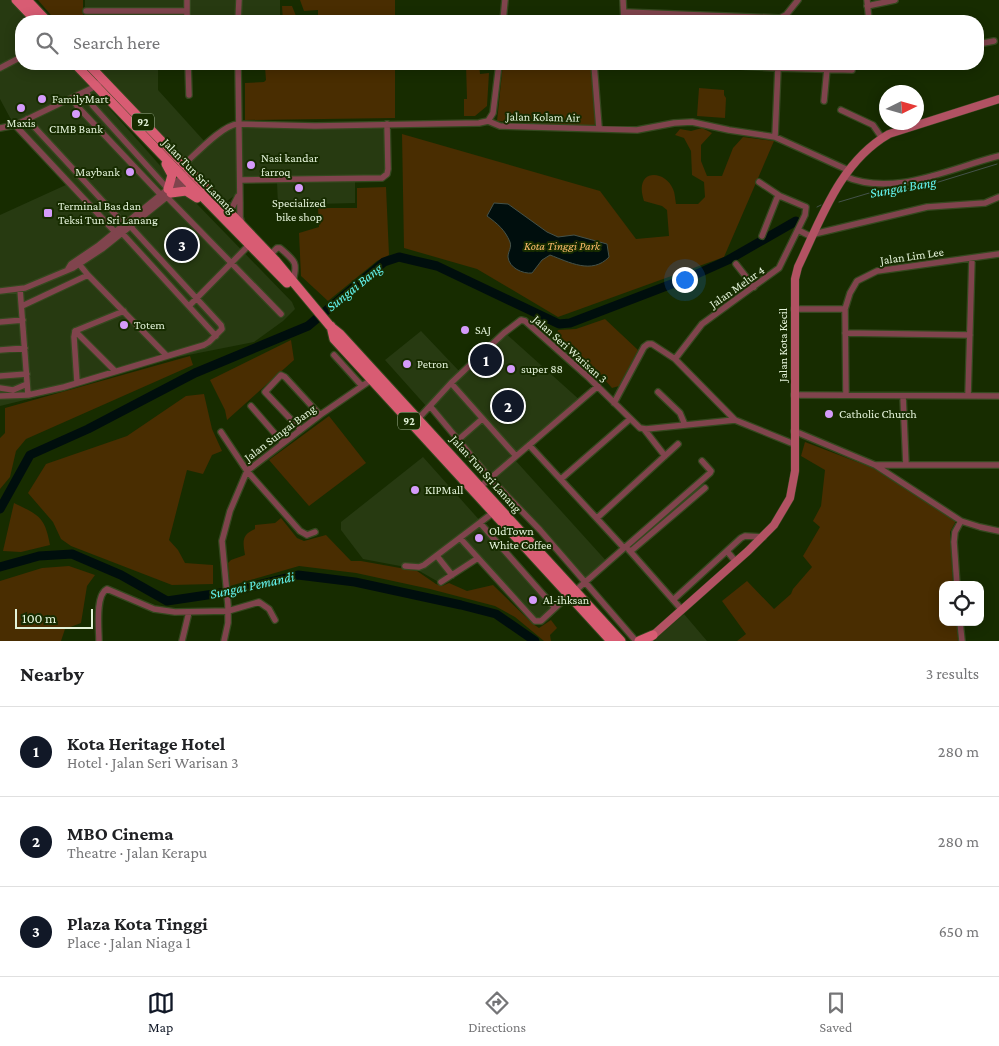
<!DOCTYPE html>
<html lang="en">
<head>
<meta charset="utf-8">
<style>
  body { margin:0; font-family:"Crimson Pro",serif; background:#f6f6f6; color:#202124 }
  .controls { position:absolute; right:15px; bottom:15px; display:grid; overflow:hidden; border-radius:10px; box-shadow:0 2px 12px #0003 }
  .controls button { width:45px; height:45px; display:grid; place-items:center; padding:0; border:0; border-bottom:1px solid #e0e0e0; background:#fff; color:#202124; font:25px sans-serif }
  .compass { position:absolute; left:879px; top:85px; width:45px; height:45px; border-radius:50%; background:#fff; box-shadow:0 2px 12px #0003; rotate:85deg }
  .scale { position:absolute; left:15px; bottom:12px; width:78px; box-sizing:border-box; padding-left:5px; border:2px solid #e3f2d8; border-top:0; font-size:14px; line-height:18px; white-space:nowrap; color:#e3f2d8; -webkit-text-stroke:4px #172c00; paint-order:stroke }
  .you { position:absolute; left:684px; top:279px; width:18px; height:18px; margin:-12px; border:4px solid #fff; border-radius:50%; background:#1a73e8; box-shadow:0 0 0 8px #1a73e833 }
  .badge { display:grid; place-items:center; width:32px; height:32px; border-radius:50%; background:#111827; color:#fff; font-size:16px; font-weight:700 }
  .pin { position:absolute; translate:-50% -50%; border:2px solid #fff; box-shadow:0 1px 5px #0006 }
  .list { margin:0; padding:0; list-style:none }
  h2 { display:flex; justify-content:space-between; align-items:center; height:65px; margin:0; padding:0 20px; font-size:21px }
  h2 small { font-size:16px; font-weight:400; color:#757577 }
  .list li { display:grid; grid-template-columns:32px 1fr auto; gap:15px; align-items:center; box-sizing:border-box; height:90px; padding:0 20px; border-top:1px solid #e0e0e0 }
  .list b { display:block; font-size:19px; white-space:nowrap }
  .list p { margin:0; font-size:16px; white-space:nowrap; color:#757577 }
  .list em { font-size:16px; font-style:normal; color:#757577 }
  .icon { flex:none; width:28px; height:28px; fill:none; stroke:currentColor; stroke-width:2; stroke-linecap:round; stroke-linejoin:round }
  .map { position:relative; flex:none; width:999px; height:641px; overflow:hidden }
  .search { position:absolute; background:#fff; box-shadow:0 2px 12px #0003; left:15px; right:15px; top:15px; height:55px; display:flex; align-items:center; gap:12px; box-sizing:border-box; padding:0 18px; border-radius:20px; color:#757577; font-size:19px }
  .sheet { height:335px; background:#fff }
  nav { display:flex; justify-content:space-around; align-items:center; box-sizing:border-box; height:70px; border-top:1px solid #e0e0e0; background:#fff; font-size:14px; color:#757577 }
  nav a { display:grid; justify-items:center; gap:2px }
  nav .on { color:#111827 }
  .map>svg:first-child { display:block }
  .built { fill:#273a11 }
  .green { fill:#492d01 }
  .water { fill:#000e0d; stroke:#44524a }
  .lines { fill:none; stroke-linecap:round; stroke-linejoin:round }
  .stream { stroke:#44524a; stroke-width:1 }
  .river { stroke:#000e0d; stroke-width:9 }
  .street-casing { stroke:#34481e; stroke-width:8 }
  .secondary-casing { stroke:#34481e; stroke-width:9 }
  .primary-casing { stroke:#34481e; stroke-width:11 }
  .street { stroke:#80444d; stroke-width:5.5 }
  .secondary { stroke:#b25263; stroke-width:8 }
  .primary { stroke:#d85c73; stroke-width:9 }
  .poi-dot { fill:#d59bfb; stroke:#172c00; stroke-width:2 }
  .labels { text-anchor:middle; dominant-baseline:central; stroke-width:4; stroke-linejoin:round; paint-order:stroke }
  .shield { fill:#172c00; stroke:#a6b797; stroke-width:1 }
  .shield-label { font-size:11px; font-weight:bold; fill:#e3f2d8 }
  .poi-label { font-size:12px; fill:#e3f2d8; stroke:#172c00; text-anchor:start }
  .street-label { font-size:12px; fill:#e3f2d8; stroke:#172c00 }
  .park-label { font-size:12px; font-style:italic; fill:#fdbc6b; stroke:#172c00 }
  .water-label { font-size:14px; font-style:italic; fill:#63f3ed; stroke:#172c00 }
</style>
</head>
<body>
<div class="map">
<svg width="999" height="641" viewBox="0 0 999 641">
  <rect width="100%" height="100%" fill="#172c00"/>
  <path class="built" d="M0 0H12L32 21H21V64H70L164 170 292 302 295 309 283 321 254 342 168 359 65 390 0 406V427V215L68 184 15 127 0 99Z
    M85 0H280V21H85Z
    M93 64H158V90L205 142 227 125 233 122 317 124 385 122 386 171 381 176 355 177V203L278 205 277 182H238V193L227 201Z
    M421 331 460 372 503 331 582 402 515 460 609 564 586 585 385 360Z
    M423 457 558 608 540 623 478 561 442 584 416 569 363 559 341 530V522Z
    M684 614 707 641H655L657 637Z"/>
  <path class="green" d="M38 0H83V21H56Z
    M300 0H395V21H318V10L304 11Z
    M282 6H292L298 21H283Z
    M273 64H395V118L245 120V83L264 82 266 80 265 67 270 66Z
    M466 64H479L480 74 489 73 487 106 475 116H464V99H467Z
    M503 64H591L596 123 593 126 497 121Z
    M699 88 724 90V95L726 98 725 118 697 116Z
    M702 128 712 133 701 145V161L707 176H722L733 148 743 137 774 141 724 257 558 317 477 269 404 248 402 134 600 191 636 239 669 236 667 210 662 206 644 201C633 168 665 169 673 189 675 193 675 199 676 204H698L705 197 704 182 692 175 691 151 684 138 675 135 680 129 691 131Z
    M386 187 389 255 377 261 328 301 301 276 299 233 319 227 318 208H357V188Z
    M605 319 638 350 619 386 612 388 598 372 556 338 558 330 576 329Z
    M291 340 294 360 227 420 225 410 210 380Z
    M190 356 193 365 26 439 16 451 10 477 0 489V438L5 433V408Z
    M204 394 212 429 222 451 212 455 203 474 187 470 169 540 178 550 185 563 213 565V584L172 585 71 546 61 539 53 522 28 493 46 464 127 436 186 396Z
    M329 416 366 463 309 506 269 460Z
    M805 442 873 468 956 521 950 532 953 585H943V622H957L958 641H737L746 634 722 601 747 581 774 609 791 594 793 589 812 567 803 556 820 527 813 521 821 506 825 470 801 456Z
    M14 503C39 515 45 517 50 545L21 552 3 551Z
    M281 518 297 538 304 541 326 535 351 561H361L417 571 436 584 442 586 449 583 467 591 493 585 533 624 539 628 551 620 557 628 550 635 551 641H544L515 617 495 606 430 589 356 573 299 566 230 586 228 563 231 560 245 555C243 542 241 535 255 529V525L275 523Z
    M69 566 95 575 87 586 81 623 65 629 61 641H0V581L42 568Z"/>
  <path class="water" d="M494 203 508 204 547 232 558 237 574 235 607 244 609 257C592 275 569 262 550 255L542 260 532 273C523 274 509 268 508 257 508 251 512 248 510 242 505 230 498 224 487 216Z"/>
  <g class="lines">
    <path class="stream" d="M839 202 876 191 919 188 997 164
      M817 207 821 205"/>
    <path class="river" d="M0 509 30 455 88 429 195 373 308 326 384 262 399 257 437 266 559 324 570 323 690 277 728 260 796 221
      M0 567 39 556 72 554 121 575 167 601 234 591 298 575 355 582 461 605 496 614 535 641"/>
    <g class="street-casing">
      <path id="street" d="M187 0V21
        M623 0 624 21
        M867 0 869 21
        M867 6 895 0
        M86 11H187
        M624 12 780 18 786 15 798 0
        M238 21 239 0
        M503 21 505 0
        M978 44 994 41
        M188 64 189 95
        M238 64 240 203V217L242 224
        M594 64 599 128
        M703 64 778 68 852 70
        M0 68 21 57
        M86 91 93 106 168 189
        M72 98 77 106 161 195
        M824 101 827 69
        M841 110 873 125 882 138
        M27 119 124 224
        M488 121 493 113 499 64
        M15 125 115 232
        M0 128 15 125 86 91 96 86 103 79
        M775 137 778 68
        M181 167C194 156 222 125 238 124L315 126 479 123 488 121 500 126 637 130 674 123 692 122 729 130 775 137 848 170
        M844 176C894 198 950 168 999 156
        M240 180 382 178 387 174 388 169 387 124
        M759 182 780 196
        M167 197 281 314
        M224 204 229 207 233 206 238 196
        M798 230 812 237
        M122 233 216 336
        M814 234 927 207 985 203 999 197
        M270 255 277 248H280C295 261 298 262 293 281
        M79 264 88 275 166 355
        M736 264 754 287
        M68 269 71 264 99 245 185 175
        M20 289 28 395
        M0 291 25 288 73 268 102 249 188 180
        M22 306 88 275
        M189 306 249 245
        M794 309H845
        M0 322 23 320
        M75 331 114 370
        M845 333 970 335
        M0 350 25 348
        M334 355 362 386
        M675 359 702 324 779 268 805 215 806 207 780 196 777 198 762 236
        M0 376 27 374
        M77 382 74 337 75 331 124 311
        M451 383 516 456
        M0 388 13 390 27 384
        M658 392 680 413 685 425
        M794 395 999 396
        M846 395 845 309 850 293 857 281 877 271 999 254
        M0 396 28 395 64 387 204 345 209 342 222 329 221 325 130 226
        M903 396 906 465
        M968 396 972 258
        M614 403 644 347 648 344H652L675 359 735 420 794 444
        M251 406 283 443
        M430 406 490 478 540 530 636 641
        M418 419 451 383 504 333 521 320 525 321 588 377 640 428 646 429 735 420
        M300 429 265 392 281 375 285 377 320 415
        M644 429 665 456
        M794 431 875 465 961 521 980 527 999 531
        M221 432 247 471 300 531 307 535 315 532
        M458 440 482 419
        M529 445 624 548
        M876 465H999
        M561 479 630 419
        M480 487 598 386
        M597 518 678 444
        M480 523 555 608 569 595
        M460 538 535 621H541L555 608
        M629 550 682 610
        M631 551 705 488
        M727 551 736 562
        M437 556 452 575
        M405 566 419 567 424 565 494 512
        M441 582 478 558
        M957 585 954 542 955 532 961 521
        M575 591 710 473 711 471 702 461
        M673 600 741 538 745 536 763 537
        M960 622 962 641
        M99 641C99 629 95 595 107 589L154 609 175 612 228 611 259 602 269 609 275 620
        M182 641 189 612
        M224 641 228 623V605L222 541 230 511 247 471 320 415 371 380"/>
    </g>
    <g class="secondary-casing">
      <path id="secondary" d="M650 638 748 551 774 525 790 498 795 471V279L798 267C821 219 840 162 889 134L999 99"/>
    </g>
    <g class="primary-casing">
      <path id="primary" d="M16 0 36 21
        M27 0 47 21
        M75 64 187 181 287 283
        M88 64 275 260 330 326 340 334 621 641
        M166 164 172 175 168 189
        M171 193 186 191 197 198
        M331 326 334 339 611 641
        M639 641 653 635"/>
    </g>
    <use href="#street" class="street"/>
    <use href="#secondary" class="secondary"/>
    <use href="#primary" class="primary"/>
  </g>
  <g class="poi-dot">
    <circle cx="42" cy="99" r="5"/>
    <circle cx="21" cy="108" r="5"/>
    <circle cx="76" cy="114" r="5"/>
    <circle cx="251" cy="165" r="5"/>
    <circle cx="130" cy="172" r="5"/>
    <circle cx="299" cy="188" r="5"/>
    <rect x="43" y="208" width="10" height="10" rx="2.5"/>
    <circle cx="124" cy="325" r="5"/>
    <circle cx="465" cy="330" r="5"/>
    <circle cx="407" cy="364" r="5"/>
    <circle cx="511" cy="369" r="5"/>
    <circle cx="829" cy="414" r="5"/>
    <circle cx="415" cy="490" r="5"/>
    <circle cx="479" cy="538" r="5"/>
    <circle cx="533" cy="600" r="5"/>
  </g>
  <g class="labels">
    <g class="shield">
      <rect x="132" y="113.5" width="22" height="17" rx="4"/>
      <rect x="398" y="412.5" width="22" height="17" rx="4"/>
    </g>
    <g class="shield-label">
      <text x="143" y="122">92</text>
      <text x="409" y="421">92</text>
    </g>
    <g class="poi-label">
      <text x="52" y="99">FamilyMart</text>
      <text x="21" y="123" text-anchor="middle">Maxis</text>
      <text x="76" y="129" text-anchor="middle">CIMB Bank</text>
      <text x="261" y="158">Nasi kandar<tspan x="261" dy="14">farroq</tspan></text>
      <text x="120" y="172" text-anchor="end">Maybank</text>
      <text x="299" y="203" text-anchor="middle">Specialized<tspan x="299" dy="14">bike shop</tspan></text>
      <text x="58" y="206">Terminal Bas dan<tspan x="58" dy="14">Teksi Tun Sri Lanang</tspan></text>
      <text x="134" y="325">Totem</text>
      <text x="475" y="330">SAJ</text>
      <text x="417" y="364">Petron</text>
      <text x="521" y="369">super 88</text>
      <text x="839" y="414">Catholic Church</text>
      <text x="425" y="490">KIPMall</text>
      <text x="489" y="531">OldTown<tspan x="489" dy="14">White Coffee</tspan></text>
      <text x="543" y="600">Al-ihksan</text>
    </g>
    <g class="street-label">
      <text transform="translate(543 117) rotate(1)">Jalan Kolam Air</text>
      <text transform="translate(199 176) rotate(46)">Jalan Tun Sri Lanang</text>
      <text transform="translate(912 256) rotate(-8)">Jalan Lim Lee</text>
      <text transform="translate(737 287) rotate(-35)">Jalan Melur 4</text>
      <text transform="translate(783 345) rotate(-90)">Jalan Kota Kecil</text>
      <text transform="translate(570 349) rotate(42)">Jalan Seri Warisan 3</text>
      <text transform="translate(280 433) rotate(-37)">Jalan Sungai Bang</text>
      <text transform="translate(486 474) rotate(48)">Jalan Tun Sri Lanang</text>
    </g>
    <g class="park-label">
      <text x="562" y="246">Kota Tinggi Park</text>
    </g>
    <g class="water-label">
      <text transform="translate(903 187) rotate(-10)">Sungai Bang</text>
      <text transform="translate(354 287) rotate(-39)">Sungai Bang</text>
      <text transform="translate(252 585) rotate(-12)">Sungai Pemandi</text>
    </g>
  </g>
</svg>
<div class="controls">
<button><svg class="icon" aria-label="locate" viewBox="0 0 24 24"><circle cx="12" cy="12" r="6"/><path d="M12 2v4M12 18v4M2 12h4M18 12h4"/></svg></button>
</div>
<svg class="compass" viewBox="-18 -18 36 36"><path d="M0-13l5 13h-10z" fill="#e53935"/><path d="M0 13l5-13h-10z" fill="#757577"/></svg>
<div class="scale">100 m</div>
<div class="you"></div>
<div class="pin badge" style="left:486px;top:360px">1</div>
<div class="pin badge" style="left:508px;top:406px">2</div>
<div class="pin badge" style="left:182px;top:245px">3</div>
<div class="search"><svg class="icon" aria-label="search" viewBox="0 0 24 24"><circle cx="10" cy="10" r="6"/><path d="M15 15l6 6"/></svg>Search here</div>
</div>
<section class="sheet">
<h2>Nearby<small>3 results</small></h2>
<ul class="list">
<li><span class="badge">1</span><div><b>Kota Heritage Hotel</b><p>Hotel · Jalan Seri Warisan 3</p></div><em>280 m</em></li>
<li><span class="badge">2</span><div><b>MBO Cinema</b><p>Theatre · Jalan Kerapu</p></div><em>280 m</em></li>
<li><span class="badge">3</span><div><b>Plaza Kota Tinggi</b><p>Place · Jalan Niaga 1</p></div><em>650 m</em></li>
</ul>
</section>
<nav>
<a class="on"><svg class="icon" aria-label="map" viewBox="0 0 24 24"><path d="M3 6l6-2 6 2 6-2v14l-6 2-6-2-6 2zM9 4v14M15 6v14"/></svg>Map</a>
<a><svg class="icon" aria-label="directions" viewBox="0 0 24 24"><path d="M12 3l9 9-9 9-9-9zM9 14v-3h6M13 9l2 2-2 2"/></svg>Directions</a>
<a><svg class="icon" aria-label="saved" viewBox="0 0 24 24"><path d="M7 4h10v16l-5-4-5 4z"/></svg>Saved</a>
</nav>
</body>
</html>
